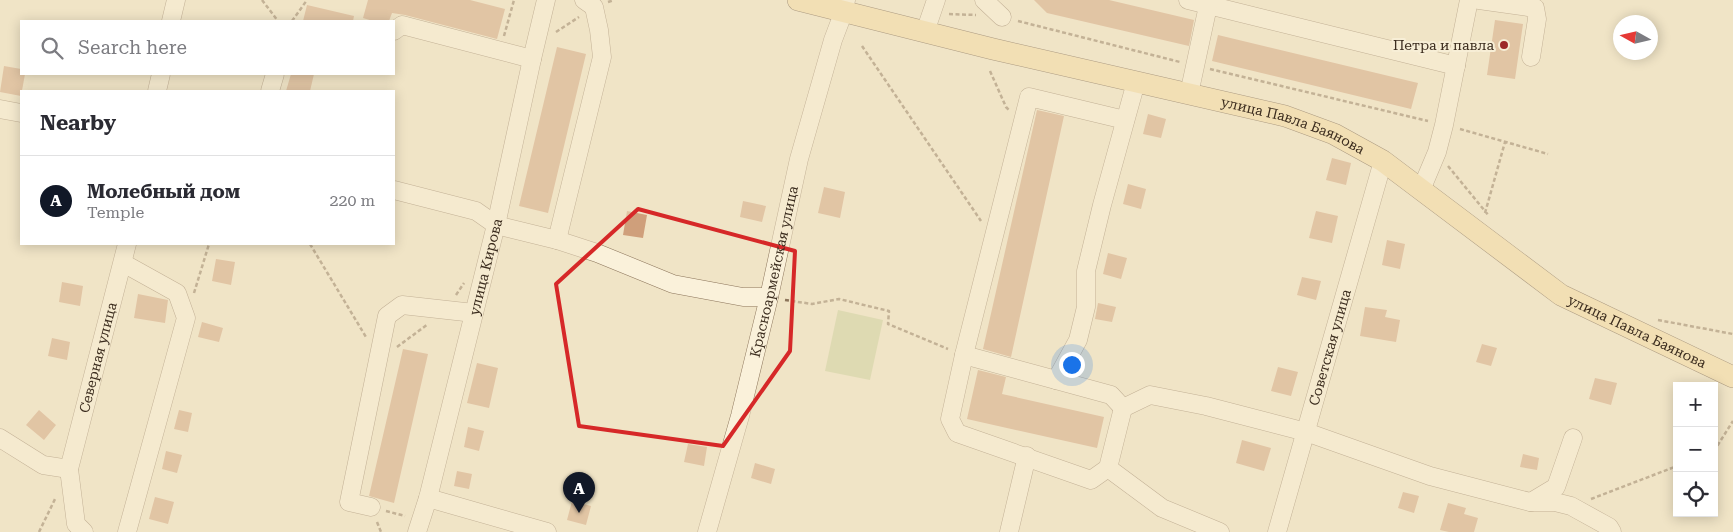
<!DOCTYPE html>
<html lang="en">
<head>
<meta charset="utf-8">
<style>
  body { margin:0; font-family:"Roboto Serif",serif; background:#f7f7f7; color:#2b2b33 }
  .controls { position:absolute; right:15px; bottom:15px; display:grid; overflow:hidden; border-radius:0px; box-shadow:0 2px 12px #0003 }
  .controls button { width:45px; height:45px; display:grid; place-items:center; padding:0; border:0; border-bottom:1px solid #e1e1e2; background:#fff; color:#2b2b33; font:25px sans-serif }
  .compass { position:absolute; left:1613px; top:15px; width:45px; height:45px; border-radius:50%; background:#fff; box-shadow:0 2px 12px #0003; rotate:278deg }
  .you { position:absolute; left:1071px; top:364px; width:18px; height:18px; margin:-12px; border:4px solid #fff; border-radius:50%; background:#1a73e8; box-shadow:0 0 0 8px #1a73e833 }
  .badge { display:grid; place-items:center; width:32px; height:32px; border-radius:50%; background:#111827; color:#fff; font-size:16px; font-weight:700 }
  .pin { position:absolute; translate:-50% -41px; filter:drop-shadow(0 1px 2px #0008) }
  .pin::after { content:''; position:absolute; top:26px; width:18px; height:15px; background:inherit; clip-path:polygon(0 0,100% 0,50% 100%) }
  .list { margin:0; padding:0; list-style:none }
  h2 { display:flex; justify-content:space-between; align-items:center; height:65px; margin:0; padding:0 20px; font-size:21px }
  h2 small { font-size:16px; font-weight:400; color:#7c7c81 }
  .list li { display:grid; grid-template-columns:32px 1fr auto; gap:15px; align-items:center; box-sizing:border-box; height:90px; padding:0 20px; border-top:1px solid #e1e1e2 }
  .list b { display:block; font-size:19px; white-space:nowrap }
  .list p { margin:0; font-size:16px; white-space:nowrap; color:#7c7c81 }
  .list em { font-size:16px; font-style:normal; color:#7c7c81 }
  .icon { flex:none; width:28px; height:28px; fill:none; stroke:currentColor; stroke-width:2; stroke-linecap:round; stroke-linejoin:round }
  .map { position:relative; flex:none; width:1733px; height:532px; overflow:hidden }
  .search { position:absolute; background:#fff; box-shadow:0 2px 12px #0003; left:20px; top:20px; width:375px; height:55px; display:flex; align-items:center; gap:12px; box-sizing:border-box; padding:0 18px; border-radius:0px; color:#7c7c81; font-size:19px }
  .panel { position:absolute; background:#fff; box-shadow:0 2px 12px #0003; left:20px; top:90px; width:375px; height:155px; border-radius:0px }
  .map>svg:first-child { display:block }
  .green { fill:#c8cf9a }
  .building { fill:#cf9f7b }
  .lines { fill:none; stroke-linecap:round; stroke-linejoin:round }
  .minor-casing { stroke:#8c755b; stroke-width:19 }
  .major-casing { stroke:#5a432f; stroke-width:22 }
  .path { stroke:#8c755b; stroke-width:2.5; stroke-dasharray:4 2.5; stroke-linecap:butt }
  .minor { stroke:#faf1da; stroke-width:18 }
  .major { stroke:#f3d99e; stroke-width:21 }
  .marked { fill:none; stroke:#d62828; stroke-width:4; stroke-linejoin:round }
  .poi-dot { fill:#9d2929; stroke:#f7eed6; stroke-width:2 }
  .labels { text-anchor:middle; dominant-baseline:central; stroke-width:4; stroke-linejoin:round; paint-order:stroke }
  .poi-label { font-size:14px; fill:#3c2d1f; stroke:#f7eed6; text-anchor:end }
  .street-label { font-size:14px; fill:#3c2d1f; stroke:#f7eed6 }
</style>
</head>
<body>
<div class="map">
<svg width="1733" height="532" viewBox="0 0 1733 532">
  <rect width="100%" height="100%" fill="#f0e4c6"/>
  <path class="green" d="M838 310 883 320 870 380 825 371Z"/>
  <path class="building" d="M368 0H470L505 9 497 39 405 15 392 13 389 21H373L363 18Z
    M1034 0H1109L1194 20 1189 46 1047 13Z
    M307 5 354 16 353 21H303Z
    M1495 20 1523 24 1515 79 1487 75Z
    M1218 35 1418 83 1411 109 1212 61Z
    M557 47 586 54 548 213 519 206Z
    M4 66 21 69V74H25L21 96 0 92Z
    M291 74H314L310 91H286Z
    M1037 110 1064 116 1011 357 983 349Z
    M1148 114 1166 119 1161 138 1143 134Z
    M1332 158 1351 163 1346 185 1326 180Z
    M1128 184 1146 189 1141 209 1123 204Z
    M824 187 845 192 840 218 818 213Z
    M743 201 766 206 762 222 740 217Z
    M627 211 647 215 643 238 623 235Z
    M1316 211 1338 216 1332 243 1309 238Z
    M1387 240 1405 244 1400 269 1382 265Z
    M1108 253 1127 258 1121 279 1103 274Z
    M216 259 235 262 231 285 212 281Z
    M1302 277 1321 281 1316 300 1297 295Z
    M62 282 83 286 80 306 59 302Z
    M138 294 168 300 165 323 134 318Z
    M1098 303 1116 307 1112 322 1095 319Z
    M1365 307 1387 310 1385 317 1400 320 1396 342 1360 336Z
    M202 322 223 328 219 342 198 337Z
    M52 338 70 342 67 360 48 356Z
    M1482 344 1497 348 1491 366 1476 362Z
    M403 349 428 354 394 503 369 496Z
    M477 363 498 368 489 408 467 403Z
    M1278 367 1298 372 1291 396 1271 391Z
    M978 370 1006 377 1002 394 1104 417 1097 448 967 419Z
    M1595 378 1617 383 1611 405 1589 399Z
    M39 410 56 425 44 440 26 425Z
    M179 410 192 413 188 432 174 429Z
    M468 427 484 431 479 451 464 447Z
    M1242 440 1271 448 1264 471 1236 463Z
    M688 444 707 447 704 466 684 462Z
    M166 451 182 455 177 473 162 469Z
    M1523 454 1539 458 1537 470 1520 467Z
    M755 463 775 469 771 484 751 478Z
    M457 471 472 474 469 489 454 486Z
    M1403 492 1419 496 1414 513 1398 508Z
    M155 497 174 502 168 524 149 519Z
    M572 501 591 506 586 525 567 520Z
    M1448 503 1466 508 1464 514 1478 518 1474 532H1449L1440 530Z"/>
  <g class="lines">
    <g class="minor-casing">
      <g id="minor">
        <path d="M984 0 1002 17"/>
        <path d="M1188 0 1456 66"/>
        <path d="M1479 0 1535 8 1537 19 1531 57"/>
        <path d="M171 21 176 0"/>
        <path d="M394 31 402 25 532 59"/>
        <path d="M925 32 936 0"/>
        <path d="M157 91 161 74"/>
        <path d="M270 91 275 74"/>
        <path d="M1189 94 1208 6 1206 0"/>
        <path d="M0 109 21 113"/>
        <path d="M394 190 476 211 496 225 557 240 597 253 673 284 743 297H769"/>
        <path d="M1421 190 1437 152 1444 125 1469 0"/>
        <path d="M557 240 602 57 599 30 594 7 584 0"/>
        <path d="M123 263 177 293 186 318 127 532"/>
        <path d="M964 355 1056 380 1078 340 1086 307V271L1102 205 1136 82"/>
        <path d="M1056 380 1111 395 1123 408"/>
        <path d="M1123 408 1108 468 1091 480 957 433 950 419 964 355 1029 97 1125 120"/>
        <path d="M1123 408 1150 395 1206 406 1306 432 1430 476 1530 502H1555L1571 506 1609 527 1612 532"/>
        <path d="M0 438 43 465 69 469"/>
        <path d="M1108 468 1162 508 1220 532"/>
        <path d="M428 498 547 532"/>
        <path d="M1531 502 1556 487 1573 438"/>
        <path d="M371 507 349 502 387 316 402 305 474 313"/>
        <path id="s1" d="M84 532 76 524 69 469 127 244"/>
        <path id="s2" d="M417 532 428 498 496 225 532 59 546 0"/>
        <path id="s3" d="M707 532 740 416 769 297 799 159 833 40 844 11 846 0"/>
        <path d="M1009 532 1027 456"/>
        <path id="s4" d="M1277 532 1383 161"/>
      </g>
    </g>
    <g class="major-casing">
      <g id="major">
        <path id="s5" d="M798 0 993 49 1285 116 1334 134 1383 161 1561 295 1733 377"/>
      </g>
    </g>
    <path class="path" d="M262 0 278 21
      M608 2 614 0
      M949 14 976 15
      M292 21 307 0
      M1018 21 1180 62
      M556 32 579 17
      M504 36 514 0
      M862 46 981 221
      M1210 69 1428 121
      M990 71 1006 107 1009 110
      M1460 129 1548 154
      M1448 166 1489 216
      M1485 213 1505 142
      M310 244 366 337
      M194 293 209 244
      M456 295 464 283
      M785 300 812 304 839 299 889 311 888 324 948 349
      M1658 320 1733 334
      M397 347 428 324
      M1714 451 1733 421
      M1591 499 1677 466
      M386 511 405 516
      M377 522 381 532
      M39 532 56 497"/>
    <use href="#minor" class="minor"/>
    <use href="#major" class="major"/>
  </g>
  <path d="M0 0H1733V532H0ZM638 209 795 251 790 351 723 446 579 426 556 284Z" fill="#f0e4c6" fill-opacity=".55" fill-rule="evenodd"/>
  <path class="marked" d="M638 209 795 251 790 351 723 446 579 426 556 284Z"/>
  <circle class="poi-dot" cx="1504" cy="45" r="5"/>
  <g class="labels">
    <g class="poi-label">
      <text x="1494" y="45">Петра и павла</text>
    </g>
    <g class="street-label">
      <text stroke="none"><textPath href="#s5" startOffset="511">улица Павла Баянова</textPath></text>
      <text stroke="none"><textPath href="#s2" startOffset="274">улица Кирова</textPath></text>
      <text stroke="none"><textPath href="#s3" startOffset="269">Красноармейская улица</textPath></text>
      <text stroke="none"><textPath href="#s5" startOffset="916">улица Павла Баянова</textPath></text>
      <text stroke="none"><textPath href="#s4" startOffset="192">Советская улица</textPath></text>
      <text stroke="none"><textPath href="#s1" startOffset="182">Северная улица</textPath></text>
    </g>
  </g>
</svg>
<div class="controls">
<button>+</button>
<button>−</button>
<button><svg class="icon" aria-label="locate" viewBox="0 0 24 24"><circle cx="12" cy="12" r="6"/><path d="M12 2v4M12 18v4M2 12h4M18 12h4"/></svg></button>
</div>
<svg class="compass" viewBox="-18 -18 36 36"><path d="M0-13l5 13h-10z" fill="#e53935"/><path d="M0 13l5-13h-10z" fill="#7c7c81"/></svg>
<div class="you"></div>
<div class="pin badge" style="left:579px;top:513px">A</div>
<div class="search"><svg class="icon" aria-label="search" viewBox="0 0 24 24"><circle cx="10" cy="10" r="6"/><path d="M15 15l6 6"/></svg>Search here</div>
<section class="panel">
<h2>Nearby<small></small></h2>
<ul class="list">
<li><span class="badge">A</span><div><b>Молебный дом</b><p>Temple</p></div><em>220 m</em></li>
</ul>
</section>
</div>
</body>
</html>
